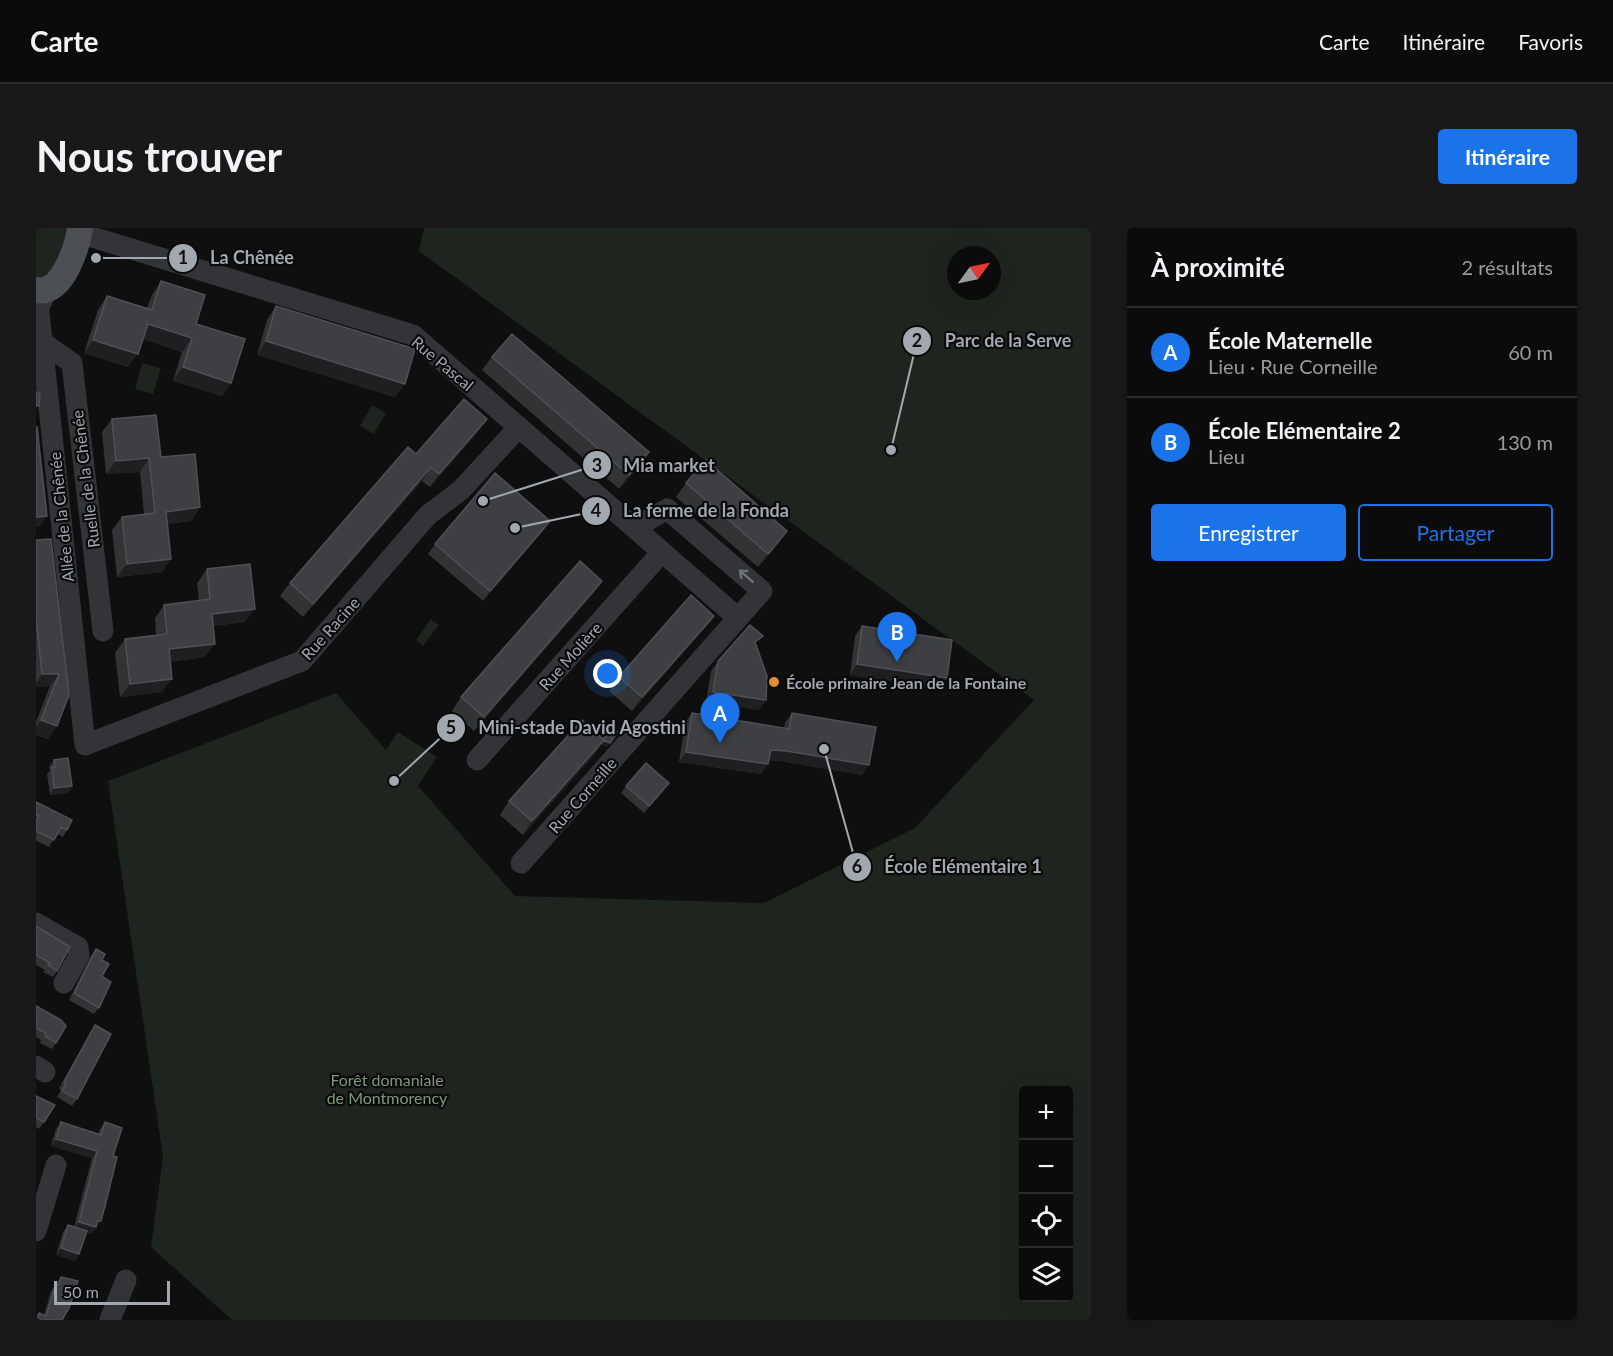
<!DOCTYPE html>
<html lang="fr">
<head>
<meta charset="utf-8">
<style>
  body { margin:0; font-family:Lato,sans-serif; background:#19191a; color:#f1f3f6 }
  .controls { position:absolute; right:18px; bottom:18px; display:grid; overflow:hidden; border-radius:6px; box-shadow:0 6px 24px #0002 }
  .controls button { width:54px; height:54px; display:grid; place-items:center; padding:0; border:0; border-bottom:2px solid #2b2b2d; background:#0b0b0c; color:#f1f3f6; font:30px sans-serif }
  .compass { position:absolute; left:911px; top:18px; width:54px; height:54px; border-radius:50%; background:#0b0b0c; box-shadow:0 6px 24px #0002; rotate:57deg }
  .scale { position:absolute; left:18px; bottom:15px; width:116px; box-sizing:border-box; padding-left:6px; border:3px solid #a1a8b0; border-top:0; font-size:16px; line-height:21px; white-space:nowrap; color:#a1a8b0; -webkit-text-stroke:4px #0a0a0b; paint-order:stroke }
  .you { position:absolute; left:572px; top:446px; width:21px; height:21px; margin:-15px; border:4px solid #fff; border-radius:50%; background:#1a73e8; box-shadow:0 0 0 9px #1a73e833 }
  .badge { display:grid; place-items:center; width:39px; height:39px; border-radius:50%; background:#1a73e8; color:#fff; font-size:20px; font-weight:700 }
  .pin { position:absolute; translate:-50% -50px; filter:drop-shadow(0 2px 3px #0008) }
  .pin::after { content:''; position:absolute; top:32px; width:21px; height:18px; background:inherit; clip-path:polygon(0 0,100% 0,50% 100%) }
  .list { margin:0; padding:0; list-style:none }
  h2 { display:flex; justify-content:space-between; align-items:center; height:78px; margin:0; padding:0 24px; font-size:26px }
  h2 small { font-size:20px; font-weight:400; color:#9a9b9d }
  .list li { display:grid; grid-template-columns:39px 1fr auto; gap:18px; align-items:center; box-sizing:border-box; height:90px; padding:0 24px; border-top:2px solid #2b2b2d }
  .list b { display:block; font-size:22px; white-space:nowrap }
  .list p { margin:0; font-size:20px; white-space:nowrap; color:#9a9b9d }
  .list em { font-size:20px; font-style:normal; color:#9a9b9d }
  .actions { display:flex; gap:12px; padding:18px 24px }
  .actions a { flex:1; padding:14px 0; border:2px solid #1a73e8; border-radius:6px; text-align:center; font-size:21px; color:#1a73e8 }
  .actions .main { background:#1a73e8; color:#fff }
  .icon { flex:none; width:33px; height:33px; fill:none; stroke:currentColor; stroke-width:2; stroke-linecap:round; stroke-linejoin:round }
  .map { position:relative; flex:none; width:1055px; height:1092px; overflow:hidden; border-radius:6px }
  header { display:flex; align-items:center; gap:36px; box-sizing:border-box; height:84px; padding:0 30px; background:#0b0b0c; border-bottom:2px solid #2b2b2d }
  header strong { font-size:28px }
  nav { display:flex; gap:33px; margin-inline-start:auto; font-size:21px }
  .intro { display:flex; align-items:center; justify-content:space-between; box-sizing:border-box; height:144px; padding:0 36px }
  h1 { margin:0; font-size:42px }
  .button { padding:15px 27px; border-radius:6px; background:#1a73e8; color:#fff; font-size:21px; font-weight:700 }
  main { display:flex; gap:36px; padding:0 36px }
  aside { flex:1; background:#0b0b0c; border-radius:6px; box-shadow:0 6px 24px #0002 }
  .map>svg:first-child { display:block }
  .green { fill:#1e241e; fill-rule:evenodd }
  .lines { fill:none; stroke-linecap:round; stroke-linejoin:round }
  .minor { stroke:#323437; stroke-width:21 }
  .major { stroke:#4c4f54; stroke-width:26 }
  .wall { fill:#323335 }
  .shaded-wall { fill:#1f1f21 }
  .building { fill:#3e3f42; stroke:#4e5054; stroke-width:1.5 }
  .oneway { stroke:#6f747a }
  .poi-dot { fill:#e48c33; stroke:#0a0a0b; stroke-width:2 }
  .labels { text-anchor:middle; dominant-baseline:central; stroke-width:4.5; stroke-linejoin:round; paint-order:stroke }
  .street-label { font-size:16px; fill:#a1a8b0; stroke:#0a0a0b }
  .poi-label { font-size:16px; font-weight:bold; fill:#a1a8b0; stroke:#0a0a0b; text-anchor:start }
  .park-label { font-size:16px; fill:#7c9a79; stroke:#0a0a0b }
  .leader { fill:none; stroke:#a1a8b0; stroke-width:2 }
  .callout-dot { fill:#a1a8b0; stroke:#0a0a0b; stroke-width:2 }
  .mark-label { font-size:18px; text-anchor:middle; font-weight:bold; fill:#111 }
  .callout-label { font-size:18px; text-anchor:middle; font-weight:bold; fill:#a1a8b0; stroke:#0a0a0b; stroke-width:4.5; stroke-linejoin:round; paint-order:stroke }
</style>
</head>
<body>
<header>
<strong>Carte</strong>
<nav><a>Carte</a><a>Itinéraire</a><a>Favoris</a></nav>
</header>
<div class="intro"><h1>Nous trouver</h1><a class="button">Itinéraire</a></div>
<main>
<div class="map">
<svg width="1055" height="1092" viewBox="0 0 1055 1092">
  <rect width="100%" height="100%" fill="#0f0f10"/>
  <path class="green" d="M0 0H33L18 43 0 52Z
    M388 0H1055V1092H196L115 1019 127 929 72 553 300 465 350 522 362 504 401 529 382 558 479 668 728 675 879 600 998 472 383 23ZM920 27H956V63H920ZM987 862H1032V1070H987Z
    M106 135 125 140 117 166 99 161Z
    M336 177 350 185 338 206 324 198Z
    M395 391 403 397 387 418 380 412Z"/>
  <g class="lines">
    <path class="minor" d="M43 5 377 107 702 390
      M11 62 3 79V85L49 517 266 433 392 287 425 262 483 199
      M6 114 36 135 67 403
      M441 532 626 324
      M485 635 726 363 631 281 599 300
      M0 695 42 719 43 728 28 755
      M0 838 9 844
      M0 1003 20 937
      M74 1092 90 1052"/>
    <path class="major" d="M0 62C26 68 41 20 44 0"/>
  </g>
  <path class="wall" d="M125 53 160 96 195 155 186 168 137 153 146 124 107 111 92 139 48 125 62 82 71 68 111 80 116 67Z
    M240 78 359 169 221 127 231 92Z
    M456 129 613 224 603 238 583 261 446 142Z
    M76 191 125 229 164 279 155 293 132 296 135 331 126 344 81 349 76 302 86 289 108 286 104 244 70 246 66 204Z
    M441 205 394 259 386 253 267 389 244 368 254 355 380 226Z
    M650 255 751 303 742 316 722 339 640 269Z
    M507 303 447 373 392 326 399 316Z
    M0 312 33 467 12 511 0 507V494L14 458 0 459Z
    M171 341 209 394 177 398 169 429 134 434 126 464 84 469 79 425 89 411 120 408 119 390 128 377 163 373 161 355Z
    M566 353 557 366 438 503 416 483 425 469Z
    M678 388 668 401 596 483 573 463 583 449Z
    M826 398 911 450 904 461 814 447 819 408Z
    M721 418 730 472 723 482 670 474 675 443 682 433Z
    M656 485 748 500 749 495 756 485 826 547 744 533 733 532 732 536 725 546 643 534 649 495Z
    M567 511 571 519 565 516 559 526 487 607 464 587 473 573Z
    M18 532 36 558 32 565 14 567 11 546 14 543 13 539Z
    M633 555 628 562 608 585 585 565 590 558Z
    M0 574 31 602 27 609 21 606 13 619 0 613Z
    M0 698 21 743 17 749 7 744 9 742 0 737Z
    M60 721 66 732V748L63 780 58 786 33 772 55 728Z
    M0 778 20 815 16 821 4 815 5 812 0 809Z
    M59 797 41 871 36 878 21 869 25 862 23 860Z
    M0 868 8 894 3 901 0 899Z
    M25 894 62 906 64 901 69 894 77 928 65 993 55 1006 50 1004 43 1026 39 1033 20 1027 27 1004 32 997 38 999 56 930 15 918 20 901Z
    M25 1049 26 1092H0V1090L3 1085 8 1087 15 1063Z"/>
  <path class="shaded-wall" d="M112 96 156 110 146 124 102 110Z
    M57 112 102 126 92 139 48 125Z
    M230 113 369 156 359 169 221 127Z
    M147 139 195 155 186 168 137 153Z
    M451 191 441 205 394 259 403 246Z
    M613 224 603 238 583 261 593 247Z
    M113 230 104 244 70 246 80 233Z
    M395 239 386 253 267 389 277 376Z
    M164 279 155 293 121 297 130 284Z
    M11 288 4 298 0 299V289Z
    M514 293 507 303 447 373 454 363Z
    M751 303 742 316 722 339 732 326Z
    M135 331 126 344 81 349 91 336Z
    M566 353 557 366 438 503 448 489Z
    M219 381 209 394 166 399 176 386Z
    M678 388 668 401 596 483 606 469Z
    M179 416 169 429 124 435 133 421Z
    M821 436 911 450 904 461 814 447Z
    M6 446H23L14 458 0 459V455Z
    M136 451 126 464 84 469 94 456Z
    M677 464 730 472 723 482 670 474Z
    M5 492 21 498 12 511 0 507V499Z
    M582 504 571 519 565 516 559 526 487 607 496 593 568 512Z
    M735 522 751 523 833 537 826 547 744 533 727 532Z
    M650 524 732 536 725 546 643 534Z
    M633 555 628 562 608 585 613 578Z
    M36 558 32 565 14 567 18 560Z
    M20 911 61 923 56 930 15 918Z
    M65 993 55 1006 38 1001 43 994Z
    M25 1020 43 1026 39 1033 20 1027Z"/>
  <path class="building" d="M125 53 169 67 160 96 209 111 195 155 147 139 156 110 112 96 102 126 57 112 71 68 116 82Z
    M240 78 379 121 369 156 230 113Z
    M476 106 613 224 593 247 456 129Z
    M0 164 4 165 3 178H0Z
    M428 171 451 191 403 246 395 239 277 376 254 355 372 219 380 226Z
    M120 187 125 229 159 226 164 279 130 284 135 331 91 336 86 289 119 285 113 230 80 233 76 191Z
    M0 199H1L11 288 0 289Z
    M670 232 751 303 732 326 650 255Z
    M459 245 514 293 454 363 399 316Z
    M15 311 33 467 21 498 5 492 23 446H6L0 390V312Z
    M544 333 566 353 448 489 425 469Z
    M214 336 219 381 176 386 179 416 133 421 136 451 94 456 89 411 131 406 128 377 174 371 171 341Z
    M655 367 678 388 606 469 583 449Z
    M714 397 727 408 719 414 731 448 730 472 677 464 682 433Z
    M826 398 916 412 911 450 821 436Z
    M656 485 753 501 756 485 840 499 833 537 751 523 735 522 732 536 650 524Z
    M546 492 568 512 496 593 473 573Z
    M578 501 582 504 574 515 567 512 573 502Z
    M32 530 36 558 18 560 16 539H19L18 532Z
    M610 535 633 555 613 578 590 558Z
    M0 574 36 592 31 602 25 599 18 612 0 603V594L3 588 0 587Z
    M0 698 34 719 21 743 12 737 14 735 0 727Z
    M60 721 69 726 66 732 73 736 66 748 75 754 63 780 38 765Z
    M0 778 25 792 30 798 20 815 9 808 10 805 0 800Z
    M59 797 75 806 41 871 26 863 30 855 28 854Z
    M0 868 19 877 8 894 0 890Z
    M25 894 65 907 69 894 86 900 77 928 81 929 69 978 65 993H61L60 999 43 994 61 923 20 911Z
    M32 997 51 1003 43 1026 25 1020Z
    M25 1049 42 1053 33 1080 26 1092H0L3 1085 10 1088 20 1056 22 1057Z"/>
  <defs><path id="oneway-shaft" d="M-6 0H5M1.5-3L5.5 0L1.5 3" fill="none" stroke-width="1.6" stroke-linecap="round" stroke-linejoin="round" transform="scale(1.5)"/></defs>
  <use class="oneway" href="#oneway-shaft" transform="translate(710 348) rotate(-139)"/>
  <circle class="poi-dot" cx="738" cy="454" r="6"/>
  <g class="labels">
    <g class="street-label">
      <text transform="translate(407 135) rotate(40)">Rue Pascal</text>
      <text transform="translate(49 251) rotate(-97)">Ruelle de la Chênée</text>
      <text transform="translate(25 289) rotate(-96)">Allée de la Chênée</text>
      <text transform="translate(294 400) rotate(-48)">Rue Racine</text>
      <text transform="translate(534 428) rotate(-48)">Rue Molière</text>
      <text transform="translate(546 567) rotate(-49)">Rue Corneille</text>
    </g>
    <g class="poi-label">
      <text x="750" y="454">École primaire Jean de la Fontaine</text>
    </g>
    <g class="park-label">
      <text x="351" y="851">Forêt domaniale<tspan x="351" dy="18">de Montmorency</tspan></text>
    </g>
  </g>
  <path class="leader" d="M60 30L147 30M855 222L881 113M447 273L561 237M479 300L560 283M358 553L415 500M788 521L821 639"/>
  <g class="callout-dot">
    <circle cx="60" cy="30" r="6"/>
    <circle cx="855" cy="222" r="6"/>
    <circle cx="447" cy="273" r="6"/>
    <circle cx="479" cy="300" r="6"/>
    <circle cx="358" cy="553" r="6"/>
    <circle cx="788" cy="521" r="6"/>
    <circle cx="147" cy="30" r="15"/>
    <circle cx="881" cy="113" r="15"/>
    <circle cx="561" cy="237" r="15"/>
    <circle cx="560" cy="283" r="15"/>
    <circle cx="415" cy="500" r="15"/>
    <circle cx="821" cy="639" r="15"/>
  </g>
  <g class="mark-label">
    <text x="147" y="36">1</text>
    <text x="881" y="119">2</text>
    <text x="561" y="244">3</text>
    <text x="560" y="289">4</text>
    <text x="415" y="506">5</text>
    <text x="821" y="645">6</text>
  </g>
  <g class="callout-label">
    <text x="216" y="36">La Chênée</text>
    <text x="972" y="119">Parc de la Serve</text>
    <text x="633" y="244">Mia market</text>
    <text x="670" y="289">La ferme de la Fonda</text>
    <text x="546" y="506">Mini-stade David Agostini</text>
    <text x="927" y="645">École Elémentaire 1</text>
  </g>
</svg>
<div class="controls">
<button>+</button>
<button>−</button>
<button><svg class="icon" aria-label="locate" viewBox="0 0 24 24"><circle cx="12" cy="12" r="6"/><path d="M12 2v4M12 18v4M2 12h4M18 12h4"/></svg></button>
<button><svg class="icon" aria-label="layers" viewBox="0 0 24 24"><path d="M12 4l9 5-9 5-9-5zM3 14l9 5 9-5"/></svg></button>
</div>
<svg class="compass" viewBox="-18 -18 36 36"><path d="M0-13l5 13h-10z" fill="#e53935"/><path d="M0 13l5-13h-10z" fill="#9a9b9d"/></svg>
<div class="scale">50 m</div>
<div class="you"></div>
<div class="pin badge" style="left:684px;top:515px">A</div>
<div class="pin badge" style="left:861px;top:434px">B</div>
</div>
<aside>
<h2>À proximité<small>2 résultats</small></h2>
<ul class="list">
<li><span class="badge">A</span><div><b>École Maternelle</b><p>Lieu · Rue Corneille</p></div><em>60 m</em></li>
<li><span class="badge">B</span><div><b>École Elémentaire 2</b><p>Lieu</p></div><em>130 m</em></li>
</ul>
<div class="actions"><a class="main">Enregistrer</a><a>Partager</a></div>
</aside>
</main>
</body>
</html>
